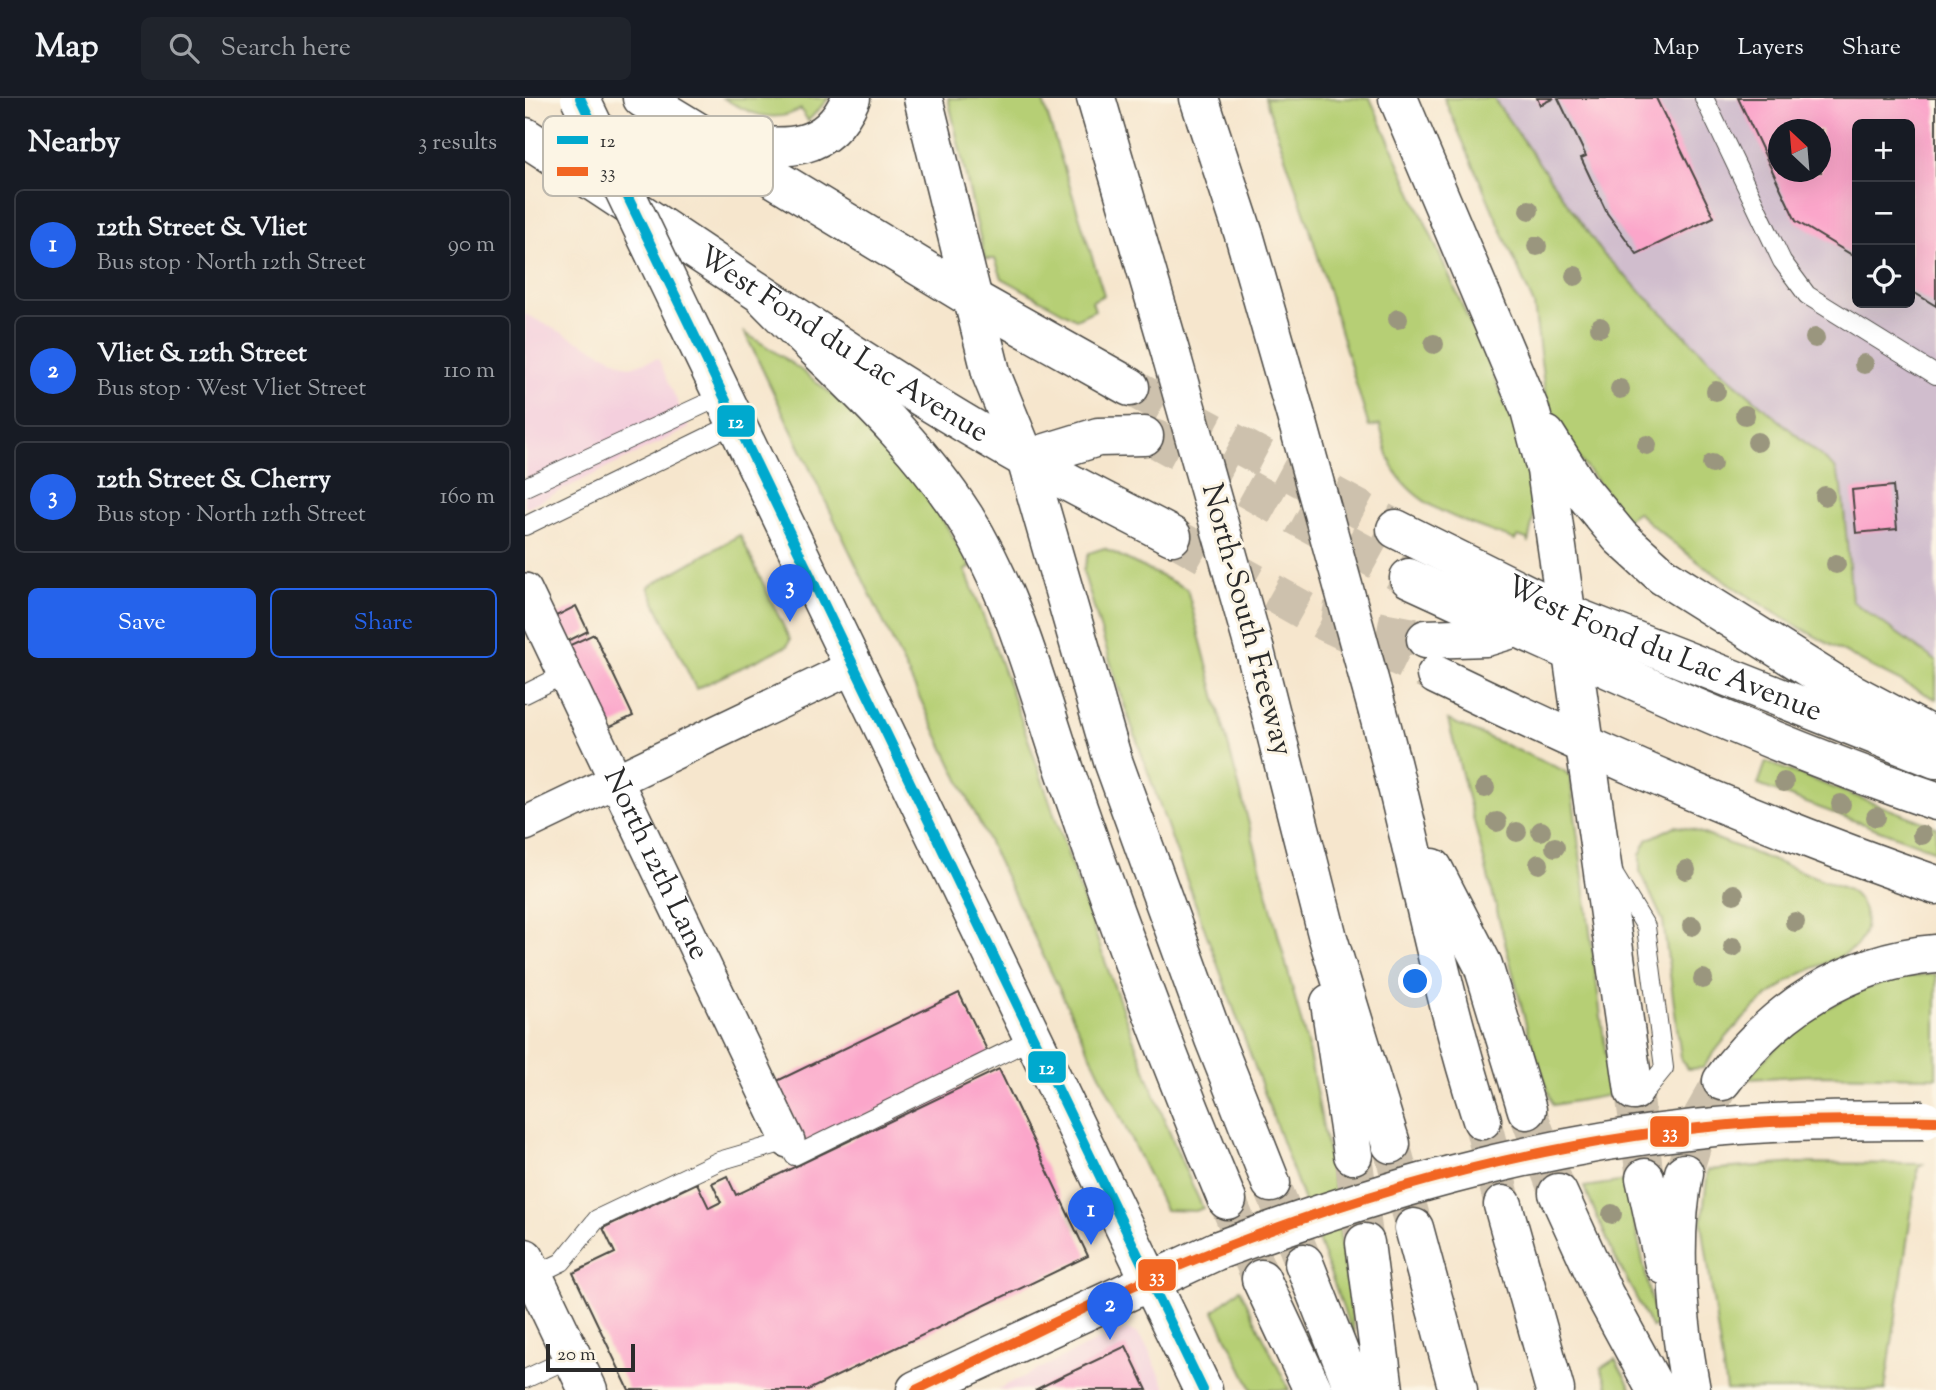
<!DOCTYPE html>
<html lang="en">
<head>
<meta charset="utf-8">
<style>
  body { margin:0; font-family:"Sorts Mill Goudy",serif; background:#20242c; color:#f1f3f6 }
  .controls { position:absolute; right:21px; top:21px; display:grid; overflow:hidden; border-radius:10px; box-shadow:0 7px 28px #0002 }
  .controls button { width:63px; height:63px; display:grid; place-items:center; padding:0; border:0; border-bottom:2px solid #363941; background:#171b24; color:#f1f3f6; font:35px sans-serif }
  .compass { position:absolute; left:1243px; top:21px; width:63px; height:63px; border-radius:50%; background:#171b24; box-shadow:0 7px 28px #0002; rotate:334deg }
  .scale { position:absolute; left:21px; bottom:18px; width:89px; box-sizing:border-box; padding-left:7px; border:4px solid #2b2b2b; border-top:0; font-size:19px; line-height:24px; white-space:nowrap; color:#2b2b2b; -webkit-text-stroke:5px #fcf5e5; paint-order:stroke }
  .you { position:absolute; left:891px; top:884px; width:24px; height:24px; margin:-18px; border:5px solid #fff; border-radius:50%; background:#1a73e8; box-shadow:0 0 0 10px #1a73e833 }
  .badge { display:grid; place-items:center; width:46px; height:46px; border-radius:50%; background:#2563eb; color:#fff; font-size:23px; font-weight:700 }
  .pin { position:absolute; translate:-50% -58px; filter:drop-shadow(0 2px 4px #0008) }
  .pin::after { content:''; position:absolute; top:37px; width:24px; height:21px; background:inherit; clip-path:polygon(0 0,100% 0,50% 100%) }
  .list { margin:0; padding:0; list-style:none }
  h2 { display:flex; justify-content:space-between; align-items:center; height:91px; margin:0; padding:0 28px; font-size:30px }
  h2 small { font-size:23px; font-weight:400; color:#9ea1a6 }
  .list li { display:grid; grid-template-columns:46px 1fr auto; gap:21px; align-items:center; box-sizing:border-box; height:112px; margin:0 14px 14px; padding:0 14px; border:2px solid #363941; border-radius:10px }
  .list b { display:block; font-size:26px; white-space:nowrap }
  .list p { margin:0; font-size:23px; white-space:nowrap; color:#9ea1a6 }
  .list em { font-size:23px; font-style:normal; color:#9ea1a6 }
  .actions { display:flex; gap:14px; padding:21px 28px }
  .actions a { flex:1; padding:16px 0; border:2px solid #2563eb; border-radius:10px; text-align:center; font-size:24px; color:#2563eb }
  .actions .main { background:#2563eb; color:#fff }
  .icon { flex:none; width:38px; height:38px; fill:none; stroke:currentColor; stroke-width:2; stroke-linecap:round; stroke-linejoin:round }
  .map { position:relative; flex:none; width:1411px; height:1292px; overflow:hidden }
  header { display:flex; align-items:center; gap:42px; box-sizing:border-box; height:98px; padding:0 35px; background:#171b24; border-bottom:2px solid #363941 }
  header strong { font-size:33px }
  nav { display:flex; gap:38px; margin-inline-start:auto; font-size:24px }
  .search { width:490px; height:63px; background:#20242c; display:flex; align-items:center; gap:18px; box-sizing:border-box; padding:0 24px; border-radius:10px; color:#9ea1a6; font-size:26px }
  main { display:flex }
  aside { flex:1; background:#171b24 }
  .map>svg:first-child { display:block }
  .built { fill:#f4cfdd }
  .industrial { fill:#d0bdcd; fill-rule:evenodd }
  .green { fill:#b6cf75; stroke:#707d50; stroke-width:2 }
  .building { fill:#fba6ca; fill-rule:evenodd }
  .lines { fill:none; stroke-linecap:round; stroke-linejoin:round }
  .primary-tunnel { stroke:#cdc1ad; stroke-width:38; stroke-dasharray:38 19; stroke-linecap:butt }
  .highway-tunnel { stroke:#cdc1ad; stroke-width:38; stroke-dasharray:38 19; stroke-linecap:butt }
  .lane-casing { stroke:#494743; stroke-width:20 }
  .street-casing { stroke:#494743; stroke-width:36 }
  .secondary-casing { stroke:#494743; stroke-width:41 }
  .primary-casing { stroke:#494743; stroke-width:41 }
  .highway-casing { stroke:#494743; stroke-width:41 }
  .lane { stroke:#fff; stroke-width:18 }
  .street { stroke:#fff; stroke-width:33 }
  .secondary { stroke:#fff; stroke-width:38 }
  .primary { stroke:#fff; stroke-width:38 }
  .highway { stroke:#fff; stroke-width:38 }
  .secondary-bridge-casing { stroke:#494743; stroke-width:41; stroke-linecap:butt }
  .highway-bridge-casing { stroke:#494743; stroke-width:41; stroke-linecap:butt }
  .secondary-bridge { stroke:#fff; stroke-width:38 }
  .highway-bridge { stroke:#fff; stroke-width:38 }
  .bus-1-casing { stroke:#fcf5e5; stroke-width:16 }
  .bus-2-casing { stroke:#fcf5e5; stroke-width:16 }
  .bus-1 { stroke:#00a9ce; stroke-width:10 }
  .bus-2 { stroke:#f26522; stroke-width:10 }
  .tree { fill:#9a967e }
  .labels { text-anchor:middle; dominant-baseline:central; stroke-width:6; stroke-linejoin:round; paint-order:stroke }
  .street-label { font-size:30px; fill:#2b2b2b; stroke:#fcf5e5 }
  .key { fill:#fcf5e5; stroke:#bdb8ad; stroke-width:2 }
  .key-label { font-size:19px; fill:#2b2b2b }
  .line-badge { stroke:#fcf5e5; stroke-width:2.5 }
  .badge-label { font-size:19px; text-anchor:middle; font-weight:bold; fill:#fff }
</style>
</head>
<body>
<header>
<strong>Map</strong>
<div class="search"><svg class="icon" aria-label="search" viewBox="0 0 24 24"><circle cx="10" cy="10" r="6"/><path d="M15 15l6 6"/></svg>Search here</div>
<nav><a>Map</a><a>Layers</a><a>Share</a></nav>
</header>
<main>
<aside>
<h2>Nearby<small>3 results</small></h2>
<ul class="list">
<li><span class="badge">1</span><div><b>12th Street &amp; Vliet</b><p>Bus stop · North 12th Street</p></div><em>90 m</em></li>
<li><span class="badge">2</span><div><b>Vliet &amp; 12th Street</b><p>Bus stop · West Vliet Street</p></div><em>110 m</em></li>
<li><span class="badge">3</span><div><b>12th Street &amp; Cherry</b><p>Bus stop · North 12th Street</p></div><em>160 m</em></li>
</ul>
<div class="actions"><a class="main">Save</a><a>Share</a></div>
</aside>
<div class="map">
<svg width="1411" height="1292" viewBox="0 0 1411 1292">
  <rect width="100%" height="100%" fill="#fcf5e5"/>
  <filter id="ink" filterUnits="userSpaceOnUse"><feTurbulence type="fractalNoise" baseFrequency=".0143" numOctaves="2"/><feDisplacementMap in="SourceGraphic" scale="14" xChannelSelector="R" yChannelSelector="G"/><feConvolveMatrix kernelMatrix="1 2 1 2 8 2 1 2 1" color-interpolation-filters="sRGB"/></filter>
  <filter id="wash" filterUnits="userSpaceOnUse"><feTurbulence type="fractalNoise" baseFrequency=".00686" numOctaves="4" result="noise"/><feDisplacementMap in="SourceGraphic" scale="28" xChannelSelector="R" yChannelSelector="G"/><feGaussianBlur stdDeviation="1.57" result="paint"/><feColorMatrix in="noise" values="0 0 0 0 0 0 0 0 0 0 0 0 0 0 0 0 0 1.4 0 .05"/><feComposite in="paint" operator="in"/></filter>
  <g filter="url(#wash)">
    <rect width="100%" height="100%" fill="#f6e6cd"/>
    <path class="built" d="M0 216 105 269 133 260 164 330 0 410Z
      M604 1232 613 1236 622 1249 642 1292H471L590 1234Z"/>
    <path class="industrial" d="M968 0H1411V563L1327 504 1317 389 1310 370 1194 271 1079 157ZM1332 26H1385V205H1332ZM1254 32H1296V74H1254Z"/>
    <path class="green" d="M198 0H304L283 23 276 11C248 27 223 15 198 0Z
      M423 0H517L579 197 567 203 570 212 551 221 477 180 470 161H460Z
      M740 0H845L978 299 1003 366 1008 421 1003 445 1002 441 993 438 990 442C949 426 895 414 870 373 862 359 859 343 855 327L844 329 783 125Z
      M919 0H968L1079 157 1194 271 1310 370 1317 389 1327 503 1411 563V601C1308 551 1196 491 1112 414L1102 421 1048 353 1030 319 1020 295 1009 207Z
      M220 235C320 295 391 367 446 470L440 472C504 630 552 794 613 953 633 1006 653 1059 678 1110L671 1113 640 1112Z
      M215 437 265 542 262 548 171 591 123 489Z
      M579 450 662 491 782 946 805 1065 830 1243 646 739 592 586 558 473 564 455Z
      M923 622 1038 672 1045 678 1086 997 1028 1007 1002 930Z
      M1241 664 1411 729V753L1233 687Z
      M1150 728 1166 731 1324 792C1342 805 1347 830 1331 848 1318 861 1290 868 1274 877 1236 899 1203 934 1178 970L1162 971 1156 960 1138 823 1115 773V757L1122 742Z
      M1411 876V979L1289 977 1222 981C1269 924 1335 879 1411 876Z
      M1273 1065 1398 1066 1393 1070 1360 1292H1201L1177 1124 1183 1072Z
      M1100 1083 1132 1227 1127 1230 1090 1159 1059 1089Z
      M715 1191 764 1292H727L689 1213Z
      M1090 1261 1107 1292H1084L1076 1270Z"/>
    <g id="blocks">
      <path class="building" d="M1012 0H1029L1015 7Z
        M1033 0H1131L1189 119 1112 156 1082 115 1056 60 1061 58Z
        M1213 0H1411V208L1385 192V26H1332V160L1271 123ZM1254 32H1296V74H1254Z
        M1368 388 1372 431 1331 435 1327 392Z
        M51 508 63 533 39 545 27 520Z
        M69 536 108 618 80 631 41 549Z
        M434 895 465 958 281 1047 250 984Z
        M474 971 563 1158 283 1292H104L48 1175 90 1155 78 1130 172 1085 184 1110 196 1104 187 1085 202 1078 211 1097Z
        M601 1248 622 1292H510L540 1277Z"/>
    </g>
  </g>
  <g filter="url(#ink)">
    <use href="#blocks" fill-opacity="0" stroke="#494743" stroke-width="2"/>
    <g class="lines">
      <path class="primary-tunnel" d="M605 289 871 431
        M619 338 631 341 884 480
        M647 438 796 522 911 577"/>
      <path class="highway-tunnel" d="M796 522 901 541
        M1109 993 1120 1080
        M1002 1012 1033 1095
        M957 1022 978 1107
        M866 1046 889 1130
        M828 1057 840 1145
        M1159 1075 1174 1024 1197 983
        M746 1085 779 1165
        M702 1102 736 1181"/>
      <g class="lane-casing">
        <path id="lane" d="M1179 0 1257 163 1282 197 1411 277
          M0 389 197 298
          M0 428 211 325
          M0 596 38 577
          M1088 775 1121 829 1139 970 1121 992
          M8 1178 37 1164 72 1121 194 1063 263 1043 269 1058 507 941
          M0 1281 47 1259"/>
      </g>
      <g class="street-casing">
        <g id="street">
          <path id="s1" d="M0 492 263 1043"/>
          <path d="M0 726 328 569"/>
        </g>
      </g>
      <g class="secondary-casing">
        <path id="secondary" d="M158 215 678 1292
          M0 1160 63 1292
          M391 1292 691 1153"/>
      </g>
      <g class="primary-casing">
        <g id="primary">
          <path d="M117 0 448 201 605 289"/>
          <path id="s2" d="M0 39C167 147 328 263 501 361 548 388 598 412 647 438"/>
          <path id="s3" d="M871 431 1040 515 1411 661"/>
          <path d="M884 480C1057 559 1231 642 1411 703"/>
          <path d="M911 577C1074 656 1240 728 1411 787"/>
        </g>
      </g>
      <g class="highway-casing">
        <path id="highway" d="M398 0 467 278 501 361 588 663 689 941 746 1085
          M571 0 647 260
          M674 0 720 140 773 325
          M873 0 1005 312 1021 372 1109 993
          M190 43C248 48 298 64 326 0
          M239 199C307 269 386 335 439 418 491 500 513 595 545 687 593 827 645 966 702 1102
          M1021 337 1053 388 1095 439 1138 478 1310 586 1411 640
          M501 361 573 339 619 338
          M901 541 961 539 1040 515
          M730 553 803 840 866 1046
          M853 614C890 750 914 889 957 1022
          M908 770 958 867 1002 1012
          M805 905 828 1057
          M1197 983C1248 912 1323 863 1411 856
          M1159 1075C1145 1145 1153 1223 1166 1292
          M1120 1080 1139 1167
          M1033 1095 1079 1196 1131 1292
          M978 1107 1030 1292
          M889 1130 933 1292
          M840 1145 859 1292
          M779 1165 829 1292
          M736 1181 788 1292"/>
      </g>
      <use href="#lane" class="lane"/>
      <use href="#street" class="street"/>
      <use href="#secondary" class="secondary"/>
      <use href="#primary" class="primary"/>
      <use href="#highway" class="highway"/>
      <g class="secondary-bridge-casing">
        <path id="secondary-bridge" d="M55 0 158 215
          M691 1153C846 1095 1005 1048 1170 1031 1246 1023 1322 1022 1399 1022"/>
      </g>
      <g class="highway-bridge-casing">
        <path id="highway-bridge" d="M647 260 730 553
          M773 325 853 614"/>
      </g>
      <use href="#secondary-bridge" class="secondary-bridge"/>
      <use href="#highway-bridge" class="highway-bridge"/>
      <g class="bus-1-casing">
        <path id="bus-1" d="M55 0 678 1292"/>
      </g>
      <g class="bus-2-casing">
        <path id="bus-2" d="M391 1292C491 1244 590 1192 693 1152 864 1085 1045 1038 1229 1025 1289 1021 1350 1022 1411 1023"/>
      </g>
      <use href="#bus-1" class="bus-1"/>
      <use href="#bus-2" class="bus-2"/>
    </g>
    <g class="tree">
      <circle cx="1004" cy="112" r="10"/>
      <circle cx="1012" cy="148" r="10"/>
      <circle cx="1050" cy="178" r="10"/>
      <circle cx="873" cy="221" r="10"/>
      <circle cx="1075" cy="229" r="10"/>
      <circle cx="1290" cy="240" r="10"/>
      <circle cx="909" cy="246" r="10"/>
      <circle cx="1339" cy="266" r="10"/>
      <circle cx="1095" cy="291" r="10"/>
      <circle cx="1191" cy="293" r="10"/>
      <circle cx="1220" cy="317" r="10"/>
      <circle cx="1232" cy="344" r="10"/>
      <circle cx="1122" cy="347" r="10"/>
      <circle cx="1187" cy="366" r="10"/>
      <circle cx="1300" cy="398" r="10"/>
      <circle cx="1311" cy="466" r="10"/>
      <circle cx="1259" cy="684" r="10"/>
      <circle cx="960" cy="690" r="10"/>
      <circle cx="1316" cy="706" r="10"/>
      <circle cx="1351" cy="719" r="10"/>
      <circle cx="972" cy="724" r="10"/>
      <circle cx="1016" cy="733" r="10"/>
      <circle cx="992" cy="734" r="10"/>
      <circle cx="1397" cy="737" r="10"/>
      <circle cx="1030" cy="749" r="10"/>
      <circle cx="1014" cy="766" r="10"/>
      <circle cx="1161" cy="772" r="10"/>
      <circle cx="1209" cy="796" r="10"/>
      <circle cx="1270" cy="824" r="10"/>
      <circle cx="1167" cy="828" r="10"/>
      <circle cx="1208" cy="849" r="10"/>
      <circle cx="1178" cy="881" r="10"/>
      <circle cx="1087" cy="1116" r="10"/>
    </g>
  </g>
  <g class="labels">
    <g class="street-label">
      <text stroke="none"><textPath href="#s2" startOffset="380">West Fond du Lac Avenue</textPath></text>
      <text transform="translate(721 522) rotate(75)">North-South Freeway</text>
      <text stroke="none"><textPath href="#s3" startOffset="294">West Fond du Lac Avenue</textPath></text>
      <text stroke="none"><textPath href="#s1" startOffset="304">North 12th Lane</textPath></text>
    </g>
  </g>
  <rect x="18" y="18" width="230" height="80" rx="10" class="key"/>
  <rect x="32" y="38" width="31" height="8" fill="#00a9ce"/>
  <rect x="32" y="69" width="31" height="9" fill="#f26522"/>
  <g class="key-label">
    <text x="75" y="49">12</text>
    <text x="75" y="80">33</text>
  </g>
  <g class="line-badge">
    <rect x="191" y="306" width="40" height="34" rx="7" fill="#00a9ce"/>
    <rect x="502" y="952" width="40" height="34" rx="7" fill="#00a9ce"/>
    <rect x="1124" y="1017" width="41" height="33" rx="7" fill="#f26522"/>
    <rect x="612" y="1160" width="40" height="34" rx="7" fill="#f26522"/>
  </g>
  <g class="badge-label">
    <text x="211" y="330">12</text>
    <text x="522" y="976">12</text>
    <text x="1145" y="1040">33</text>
    <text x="632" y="1184">33</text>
  </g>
</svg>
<div class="controls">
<button>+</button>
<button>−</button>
<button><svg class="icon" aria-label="locate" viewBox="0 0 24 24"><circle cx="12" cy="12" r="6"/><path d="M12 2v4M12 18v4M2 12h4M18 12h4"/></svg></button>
</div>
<svg class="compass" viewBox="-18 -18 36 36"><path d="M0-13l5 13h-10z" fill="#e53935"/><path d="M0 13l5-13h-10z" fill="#9ea1a6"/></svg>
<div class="scale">20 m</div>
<div class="you"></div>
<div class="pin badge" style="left:566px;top:1147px">1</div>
<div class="pin badge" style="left:585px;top:1242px">2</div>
<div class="pin badge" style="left:265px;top:524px">3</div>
</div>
</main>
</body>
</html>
